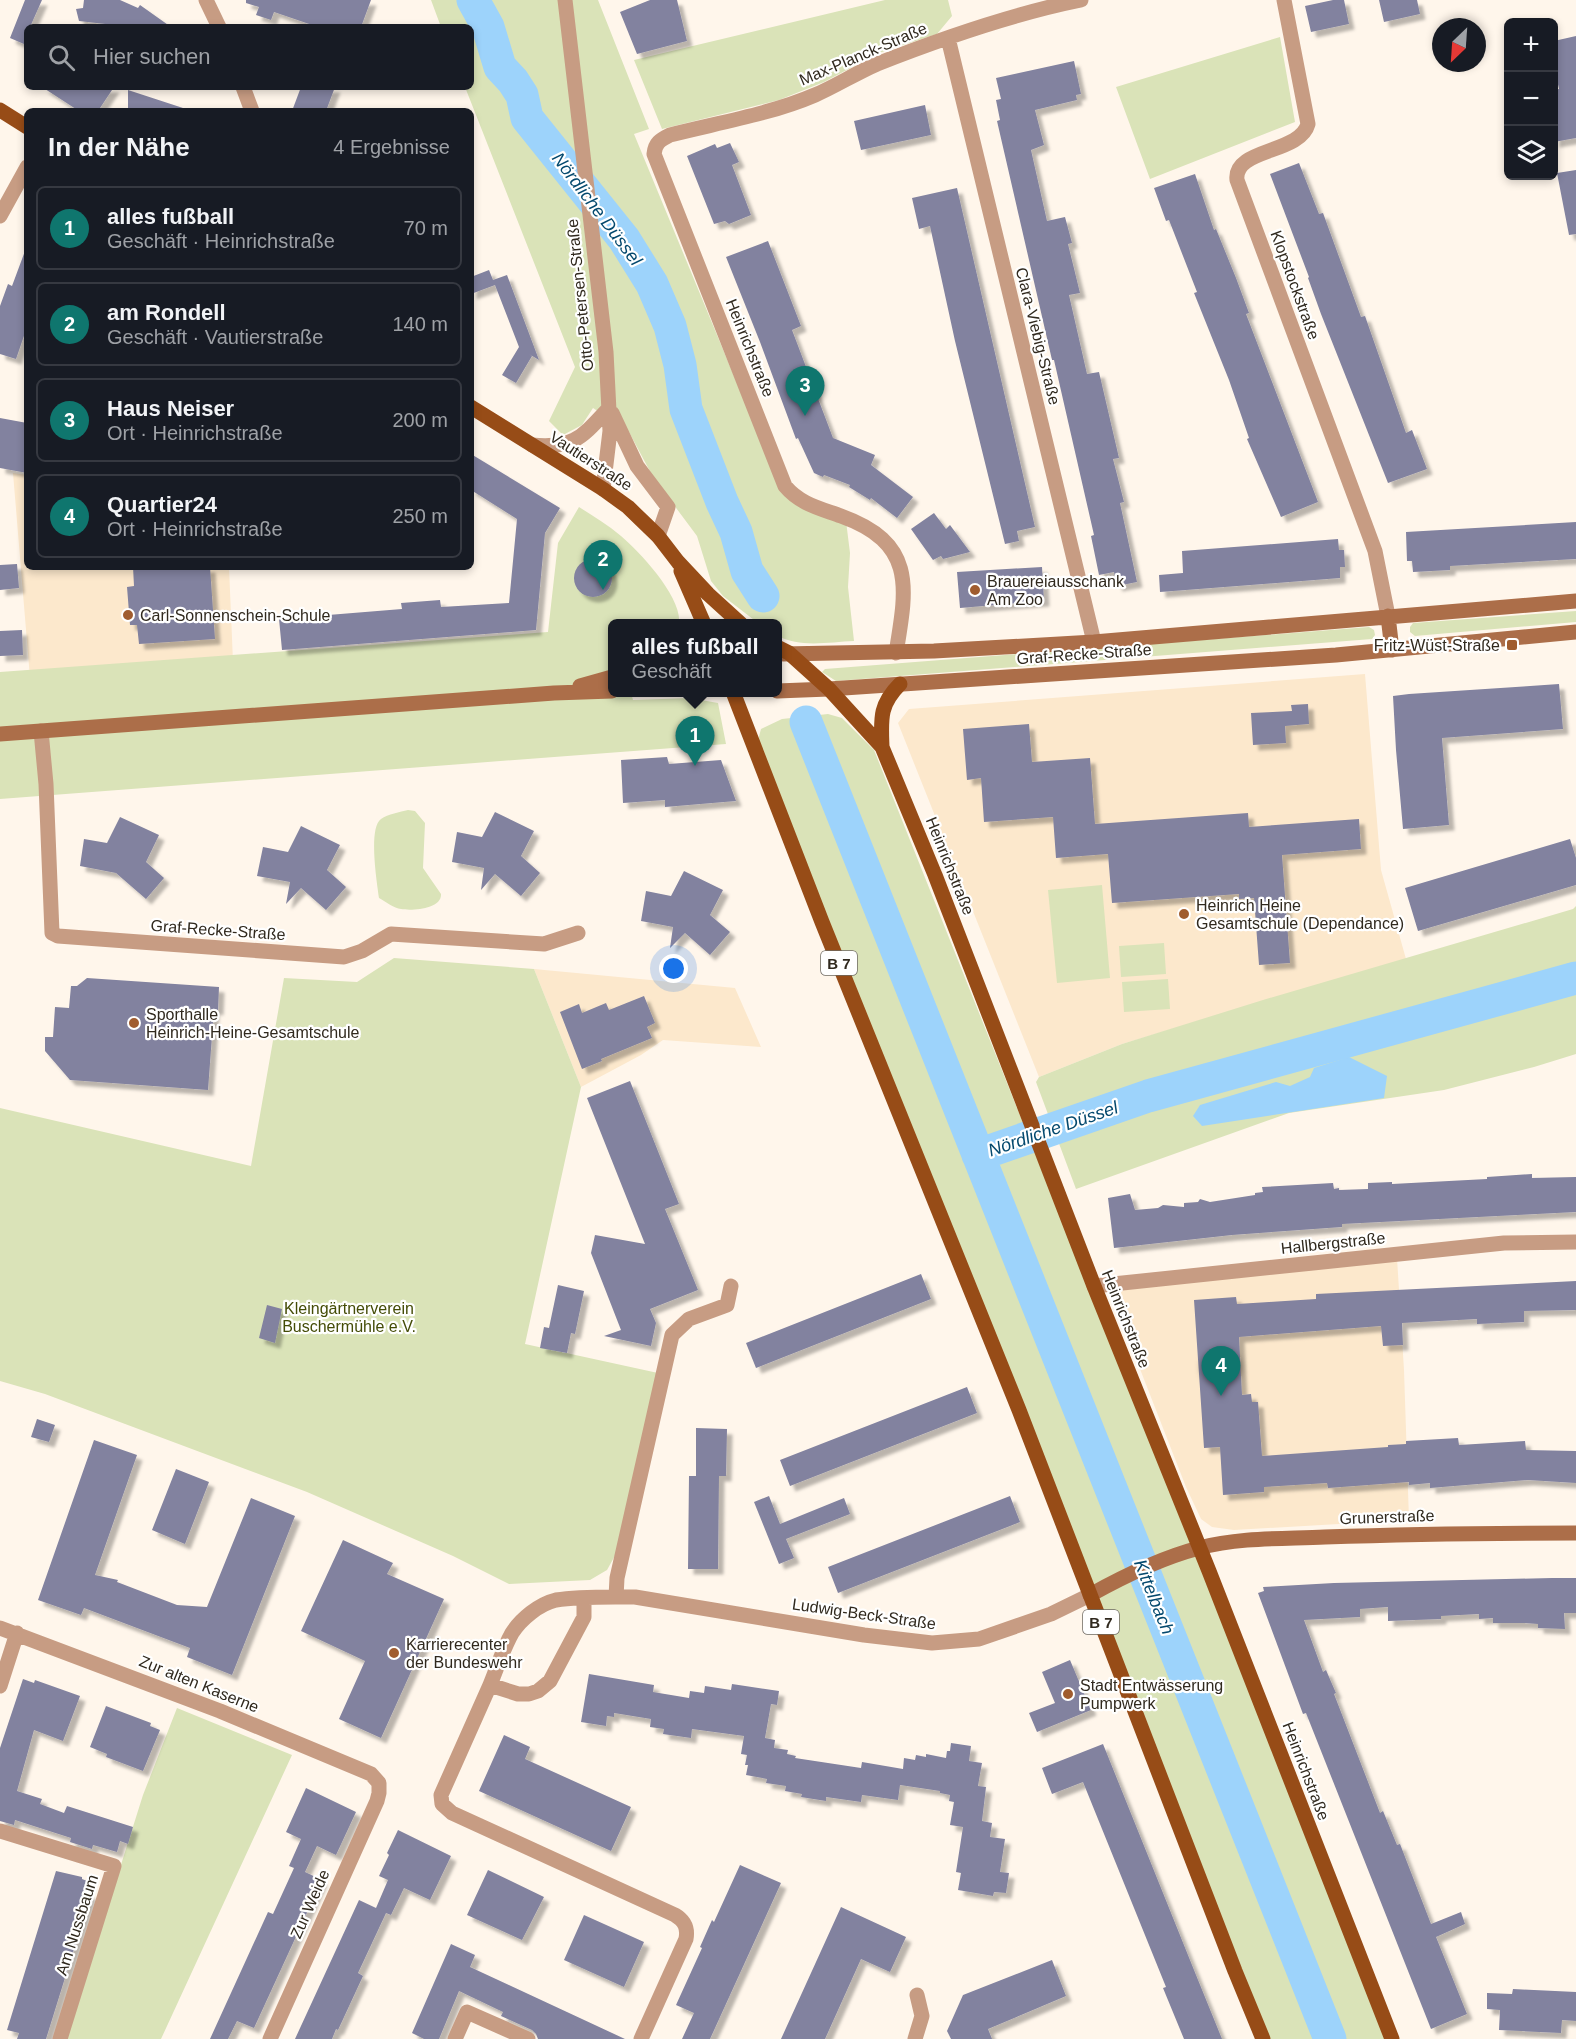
<!DOCTYPE html>
<html lang="de">
<head>
<meta charset="utf-8">
<style>
  body { margin:0; font-family:Helvetica,sans-serif; background:#20242c; color:#f1f3f6 }
  .controls { position:absolute; right:18px; top:18px; display:grid; overflow:hidden; border-radius:9px; box-shadow:0 3px 9px #0003 }
  .controls button { width:54px; height:54px; display:grid; place-items:center; padding:0; border:0; border-bottom:2px solid #363941; background:#171b24; color:#f1f3f6; font:30px sans-serif }
  .compass { position:absolute; left:1432px; top:18px; width:54px; height:54px; border-radius:50%; background:#171b24; box-shadow:0 3px 9px #0003; rotate:205deg }
  .you { position:absolute; left:674px; top:969px; width:21px; height:21px; margin:-15px; border:4px solid #fff; border-radius:50%; background:#1a73e8; box-shadow:0 0 0 9px #1a73e833 }
  .badge { display:grid; place-items:center; width:39px; height:39px; border-radius:50%; background:#0f766e; color:#fff; font-size:20px; font-weight:700 }
  .pin { position:absolute; translate:-50% -50px; filter:drop-shadow(0 2px 3px #0008) }
  .pin::after { content:''; position:absolute; top:32px; width:21px; height:18px; background:inherit; clip-path:polygon(0 0,100% 0,50% 100%) }
  .popup { position:absolute; left:608px; top:619px; width:174px; height:78px; box-sizing:border-box; display:grid; place-content:center; border-radius:9px; background:#171b24; filter:drop-shadow(0 2px 4px #0005); font-size:20px; white-space:nowrap; color:#9ea1a6 }
  .popup b { font-size:22px; color:#f1f3f6 }
  .popup::after { content:''; position:absolute; left:50%; top:100%; margin-left:-12px; border:12px solid transparent; border-top-color:#171b24 }
  .list { margin:0; padding:0; list-style:none }
  h2 { display:flex; justify-content:space-between; align-items:center; height:78px; margin:0; padding:0 24px; font-size:26px }
  h2 small { font-size:20px; font-weight:400; color:#9ea1a6 }
  .list li { display:grid; grid-template-columns:39px 1fr auto; gap:18px; align-items:center; box-sizing:border-box; height:84px; margin:0 12px 12px; padding:0 12px; border:2px solid #363941; border-radius:9px }
  .list b { display:block; font-size:22px; white-space:nowrap }
  .list p { margin:0; font-size:20px; white-space:nowrap; color:#9ea1a6 }
  .list em { font-size:20px; font-style:normal; color:#9ea1a6 }
  .icon { flex:none; width:33px; height:33px; fill:none; stroke:currentColor; stroke-width:2; stroke-linecap:round; stroke-linejoin:round }
  .map { position:relative; flex:none; width:1576px; height:2039px; overflow:hidden }
  .search { position:absolute; background:#171b24; box-shadow:0 3px 9px #0003; left:24px; top:24px; width:450px; height:66px; display:flex; align-items:center; gap:15px; box-sizing:border-box; padding:0 21px; border-radius:9px; color:#9ea1a6; font-size:22px }
  .panel { position:absolute; background:#171b24; box-shadow:0 3px 9px #0003; left:24px; top:108px; width:450px; height:462px; border-radius:9px }
  .map>svg:first-child { display:block }
  .built { fill:#fce8cc }
  .green { fill:#dae3b8 }
  .water { fill:#9dd3fb }
  .lines { fill:none; stroke-linecap:round; stroke-linejoin:round }
  .river { stroke:#9dd3fb; stroke-width:33 }
  .building { fill:#82829f; filter:url(#shadow) }
  .street { stroke:#c79c83; stroke-width:15 }
  .secondary { stroke:#ac6e49; stroke-width:15 }
  .primary { stroke:#974c17; stroke-width:15 }
  .poi-dot { fill:#a05c2e; stroke:#fff; stroke-width:2 }
  .labels { text-anchor:middle; dominant-baseline:central; stroke-width:4.5; stroke-linejoin:round; paint-order:stroke }
  .shield { fill:#fff; stroke:#6e6962; stroke-width:1.5 }
  .shield-label { font-size:15px; font-weight:bold; fill:#30291e }
  .street-label { font-size:16px; fill:#30291e; stroke:#fff }
  .poi-label { font-size:16px; fill:#30291e; stroke:#fff; text-anchor:start }
  .park-label { font-size:16px; fill:#444c07; stroke:#fff }
  .water-label { font-size:18px; font-style:italic; fill:#04496e; stroke:#fff }
</style>
</head>
<body>
<div class="map">
<svg width="1576" height="2039" viewBox="0 0 1576 2039">
  <defs>
    <filter id="shadow"><feDropShadow dx="5.5" dy="5.5" stdDeviation="1.5" flood-color="#0004"/></filter>
  </defs>
  <rect width="100%" height="100%" fill="#fff6eb"/>
  <path class="built" d="M13 473 27 475V567H229L233 662 30 678Z
    M1365 674 1381 870 1406 959 1122 1044 1039 1077 898 723 909 709Z
    M534 969 735 988 761 1047 663 1040 641 1055 581 1087Z
    M1397 1258 1404 1370 1409 1520 1234 1530 1212 1527 1201 1519 1186 1487 1117 1310 1116 1298 1121 1282Z"/>
  <path class="green" d="M431 0H598L649 129 634 134 779 485 846 521 850 553 848 587 854 641C829 642 800 648 778 636L777 624 758 623 723 596 711 581 697 536 653 477 629 432 593 408 582 425 563 435 549 421 575 367 465 87H471V27H441Z
    M885 0H948L952 16 937 34 879 53 824 82 779 100 662 129 634 60Z
    M1280 37 1295 122 1150 179 1116 87Z
    M579 507C593 516 608 525 621 536 640 552 683 598 679 624H612V692L631 693 633 700 690 698 718 703 726 744 0 799V672L548 632 558 543Z
    M1576 611V622L1415 636 1410 632V627L1413 623Z
    M1369 627 1374 630 1375 635 1372 639 836 681 822 672 825 669Z
    M828 714 842 718 874 750 1389 2039H1268L757 744 761 729 782 719Z
    M408 810 415 811 425 823 423 868 441 894C442 909 412 911 401 909 394 908 386 902 379 898 377 883 368 828 381 819 388 814 400 812 408 810Z
    M1102 885 1110 978 1057 983 1048 890Z
    M1576 906V1054L1534 1067 1444 1090 1289 1113 1076 1189 1036 1082 1039 1077 1122 1044 1263 1000 1573 909Z
    M1164 943 1166 974 1121 977 1119 946Z
    M394 958 534 969 581 1087 525 1344 658 1373 617 1552 607 1570 590 1580 509 1584 453 1556 307 1492 45 1394 0 1381V1108L251 1166 284 978 357 982Z
    M1168 979 1170 1009 1124 1012 1122 982Z
    M177 1708 292 1755 161 2039H66L143 1795Z"/>
  <path class="water" d="M1349 1057 1387 1076 1384 1098 1202 1126 1193 1116 1200 1105 1276 1082 1290 1086 1310 1077 1314 1068Z"/>
  <g class="lines">
    <path class="river" d="M473 0 488 27 500 67 513 81 522 95 527 118 624 239 652 284 670 326 680 365 686 409 722 502 736 532 747 571 763 596
      M806 722 1330 2039
      M978 1155 1148 1096 1576 978"/>
  </g>
  <path class="building" d="M25 0H42L30 27H27V35L24 44 10 38Z
    M84 0H120L138 8 140 5 171 27H113L114 25 79 21 76 9 83 8Z
    M246 0H371L361 27H318L274 12 271 20 256 15 259 7 246 3Z
    M650 0H677L687 41 637 54 620 12Z
    M1333 0H1344L1349 24 1311 32 1305 6Z
    M1379 0H1417L1420 14 1384 22Z
    M1576 36V138L1554 142V90L1559 89 1554 66V41Z
    M1074 61 1081 94 1076 95 1077 100 1035 110 1044 145 1031 150 1047 221 1065 217 1072 243 1068 244 1080 293 1069 295 1087 374 1099 372 1119 458 1113 459 1124 502 1120 503 1137 582 1117 586 1114 572 1099 575 1091 536 1094 535 1054 360H1052L997 121 1000 120 996 100 1001 99 996 78Z
    M42 87H114L98 111H79Z
    M301 87H335L326 111H292Z
    M128 90 183 108 182 111H128Z
    M925 105 931 135 861 150 854 121Z
    M730 143 739 162 732 165 751 215 729 224 725 221 714 224 687 156 715 144 717 148Z
    M1299 163 1319 214 1323 213 1361 317 1365 316 1406 433 1412 430 1427 469 1388 483 1321 314 1308 278 1309 277 1270 174Z
    M1576 170V234L1569 235 1557 173Z
    M1195 174 1214 230 1216 229 1236 278 1249 313 1246 314 1318 502 1281 517 1247 439 1249 438 1229 380 1194 293 1197 292 1169 220 1166 221 1154 188Z
    M957 188 1035 527 1017 531 1019 541 1005 544 955 341 930 226 919 229 912 198Z
    M768 241 801 326 792 330 833 438 875 455 871 465 913 497 897 518 871 498 870 500 849 487 850 485 824 475 823 477 814 473 798 438 796 439 760 342 726 257Z
    M25 251H27V327L16 359 0 354V306L8 284 12 286Z
    M489 270 493 280 507 275 539 360 529 354 532 356 516 383 502 375 519 347 495 285 471 294V277Z
    M0 418 27 423V473L0 468Z
    M471 454 560 508 545 533 536 630 282 650 279 619 402 609 401 603 440 600 441 607 509 603 517 519 471 490Z
    M934 513 946 529 950 525 970 552 943 559 941 556 933 560 911 529Z
    M1576 522V559L1450 566V570L1413 572 1412 561H1407L1406 532Z
    M1338 539 1339 550H1344L1345 567H1340V578L1160 592 1159 575 1183 573 1182 551Z
    M574 578a19 19 0 1 1 38 0a19 19 0 1 1-38 0Z
    M17 564 19 588 0 590V565Z
    M133 567H210L215 639 139 644 137 625H130L127 587 134 586Z
    M1042 567 1044 601 960 608 957 572Z
    M22 630 23 655 0 656V631Z
    M1559 684 1563 729 1442 738 1449 825 1403 829 1396 750 1393 696 1409 694Z
    M1308 704 1309 724 1285 726 1286 743 1253 745 1251 713 1292 711 1291 705Z
    M1029 724 1032 762 1090 758 1095 824 1248 813 1249 827 1359 819 1361 849 1282 855 1290 963 1259 965 1254 898 1239 899V894L1112 903 1108 854 1056 858 1053 817 984 822 981 778 967 780 963 729Z
    M667 757 669 764 721 760 736 801 665 807V800L623 803 621 760Z
    M495 812 534 831 521 856 540 873 521 896 495 874 481 890 484 868 452 862 457 832 482 837Z
    M120 817 159 835 146 862 164 878 146 899 116 873 80 866 84 839 107 843Z
    M301 826 340 845 327 870 346 887 326 910 301 888 286 904 290 882 257 876 263 847 288 852Z
    M1570 839 1576 858V885L1418 931 1405 888Z
    M684 871 723 890 710 915 730 932 710 955 685 933 670 948 673 927 641 921 646 891 671 896Z
    M87 978 219 987 218 1010 214 1009 208 1090 70 1080 45 1051V1037H53L55 1007 69 1008 71 986H77Z
    M644 996 655 1023 647 1027 652 1038 601 1059 602 1061 582 1069 560 1012 579 1004 582 1013 606 1003 609 1010Z
    M630 1081 679 1204 665 1209 698 1290 650 1309 656 1323 651 1346 604 1336 621 1330 591 1253 595 1235 645 1244 587 1098Z
    M1532 1174V1178L1576 1177V1212L1342 1224V1227L1232 1235 1114 1248 1108 1198 1130 1194 1135 1210 1158 1208 1163 1205 1184 1207V1203L1198 1202 1200 1199 1210 1202 1255 1195V1193L1263 1192 1262 1187 1333 1183 1334 1189 1339 1188V1190L1368 1189V1183L1392 1182V1184L1487 1179V1177Z
    M921 1274 931 1299 756 1368 746 1343Z
    M1576 1281V1310L1524 1311V1322L1477 1324V1319L1402 1323 1403 1345 1383 1346 1381 1326 1239 1337 1242 1395 1251 1394 1252 1402H1258L1262 1456 1388 1447V1445L1406 1444V1441L1458 1438 1459 1445 1525 1441 1526 1450 1576 1451V1483L1528 1480 1430 1488V1483L1409 1485V1482L1328 1488 1327 1483 1264 1487V1492L1223 1495 1220 1447 1204 1448 1194 1300 1236 1297 1237 1304 1316 1299V1294Z
    M558 1285 584 1291 575 1334 571 1333 567 1353 540 1348 544 1327 549 1328Z
    M267 1305 282 1309 275 1343 259 1338Z
    M967 1387 977 1413 790 1486 780 1460Z
    M37 1419 55 1425 49 1442 31 1437Z
    M696 1428 727 1429 726 1476H719L718 1569H688L689 1476H696Z
    M94 1440 137 1455 95 1575 118 1580 117 1582 177 1605 207 1607 251 1498 295 1516 232 1675 187 1657 190 1648 84 1608 81 1615 38 1600Z
    M176 1469 209 1482 185 1544 152 1530Z
    M769 1496 780 1524 844 1498 850 1514 786 1539 794 1558 779 1564 754 1502Z
    M1010 1496 1020 1522 838 1593 828 1567Z
    M343 1540 393 1563 387 1574 444 1599 381 1738 339 1719 365 1661 301 1631Z
    M1552 1578H1576V1613H1564L1565 1629 1538 1628V1624L1525 1623H1493V1618L1479 1619V1614L1441 1616V1619L1388 1621V1607L1360 1609V1617L1304 1620 1323 1672 1326 1670 1332 1684 1336 1693 1334 1694 1380 1813 1383 1811 1397 1845 1400 1844 1431 1924 1461 1912 1465 1924 1436 1937 1467 2014 1431 2029 1306 1713 1303 1714 1258 1593 1264 1591 1263 1587 1334 1583Z
    M1070 1660 1091 1710 1037 1732 1029 1713 1055 1703 1042 1672Z
    M589 1674 654 1685 653 1692 689 1698 690 1691 704 1693 705 1686 731 1690 732 1684 779 1691 777 1705 771 1704 765 1738 775 1740 774 1748 788 1750 787 1754 796 1756 795 1758 861 1768 862 1762 903 1769 904 1758 915 1760 916 1755 926 1757V1754L946 1758 947 1751H950L951 1743 971 1746 969 1761 982 1763 978 1786 986 1787 982 1821 992 1823 990 1837 1005 1839 1000 1872 1009 1873 1006 1893 994 1892 993 1896 958 1890 961 1873 956 1872 963 1827 950 1825 954 1802 949 1801 950 1795 940 1793V1791L900 1785 898 1800 862 1795 861 1802 826 1797V1801L801 1797 802 1794 785 1791 786 1786 766 1783 767 1779 746 1775 748 1765H745L747 1755 741 1754 744 1736 692 1729 691 1738 663 1734 664 1729 650 1727 651 1719 614 1713V1717L607 1716 606 1726 581 1722Z
    M23 1679 34 1683 35 1680 80 1696 63 1741 34 1730 17 1791 42 1799 40 1804 64 1813 67 1806 133 1827 128 1844 120 1841 117 1852 93 1845 92 1849 70 1842 71 1838 15 1820 14 1825 0 1821V1748Z
    M106 1706 151 1723 150 1726 160 1730 143 1771 106 1757 107 1754 90 1747Z
    M504 1735 530 1747 525 1759 631 1807 611 1851 479 1791Z
    M1103 1744 1196 1975 1222 2039H1184L1163 1988 1166 1987 1083 1782 1052 1794 1042 1768Z
    M306 1788 356 1812 336 1855 317 1846 305 1872 322 1880 254 2028 237 2021 228 2039H210L268 1912 273 1914 294 1868 289 1866 301 1839 286 1832Z
    M398 1830 451 1856 430 1900 404 1888 391 1915 386 1913 358 1973 363 1976 338 2030 336 2029 332 2039H295L359 1900 376 1908 388 1880 379 1876 389 1855 387 1853Z
    M740 1865 781 1883 710 2039H682L694 2013 676 2005 702 1948 700 1947 712 1920 714 1922Z
    M488 1870 544 1897 522 1940 467 1915Z
    M56 1871 82 1877V1879L87 1881 84 1892 91 1894 46 2039H17L19 2033 7 2030Z
    M841 1907 906 1937 890 1972 861 1959 825 2039H781Z
    M584 1915 644 1942 624 1987 564 1960Z
    M451 1944 475 1955 470 1967 625 2039H538L536 2034 532 2030 501 2016 503 2012 459 1991 439 2039H424L412 2033Z
    M1052 1960 1066 1996 988 2029 992 2039H951L947 2031 963 1995Z
    M1513 1989 1576 1992V2021L1562 2020 1561 2033 1499 2030 1500 2010 1487 2009V1993L1512 1994Z"/>
  <g class="lines">
    <path class="street" d="M206 0 219 27
      M565 0 606 352 610 431 603 489
      M1284 0 1308 124C1300 154 1233 148 1237 180L1375 551 1388 616
      M948 38 1094 642
      M243 87 252 111
      M0 216 27 167
      M612 413 637 466 668 507 658 536
      M532 445C574 449 582 437 609 408
      M896 653C907 587 916 543 841 516 819 508 800 504 785 486L654 154C655 143 660 140 670 135 717 123 771 114 815 95 836 86 856 73 877 64 943 38 1012 14 1081 0
      M41 731 46 784 52 933 58 936 344 957 362 951 391 934 544 944 578 933
      M1094 1286 1504 1243 1576 1242
      M616 1597 617 1578 672 1335 689 1319 727 1305 731 1286
      M584 1599V1617L550 1681 538 1691 529 1694H518L490 1685C497 1668 503 1649 512 1633 521 1619 539 1604 556 1600 580 1596 610 1597 635 1597L864 1635 932 1643 979 1639 1051 1614 1090 1595
      M0 1628 220 1711 371 1774 379 1783V1793L377 1801 270 2039
      M490 1685 441 1795 442 1804 452 1813 675 1915C685 1921 688 1928 686 1939L641 2039
      M0 1686 17 1633
      M0 1831 114 1866 60 2039
      M455 2039 467 2012 528 2039
      M915 2039 922 2016 917 1995"/>
    <path class="secondary" d="M1388 616 1392 650
      M783 654 934 651 1094 642 1576 601
      M580 686 612 677
      M777 691 829 689 1336 655 1576 632
      M0 734 554 693 612 691
      M1090 1595C1124 1576 1161 1558 1199 1548 1240 1537 1284 1539 1325 1537 1409 1534 1492 1533 1576 1533"/>
    <path class="primary" d="M0 110 27 127
      M471 407 603 489 628 507 658 536 678 562 708 594 741 624
      M681 571 704 624
      M777 647 789 653 829 689 882 747 935 875 1094 1286 1209 1571 1392 2039
      M733 692 822 922 1019 1410 1235 1971 1263 2039
      M882 747C881 719 879 705 900 684"/>
  </g>
  <g class="poi-dot">
    <circle cx="975" cy="590" r="6"/>
    <circle cx="128" cy="615" r="6"/>
    <rect x="1506" y="639" width="12" height="12" rx="3"/>
    <circle cx="1184" cy="914" r="6"/>
    <circle cx="134" cy="1023" r="6"/>
    <circle cx="394" cy="1653" r="6"/>
    <circle cx="1068" cy="1694" r="6"/>
  </g>
  <g class="labels">
    <g class="shield">
      <rect x="821" y="951" width="36" height="24" rx="4.5"/>
      <rect x="1083" y="1610" width="36" height="24" rx="4.5"/>
    </g>
    <g class="shield-label">
      <text x="839" y="963">B 7</text>
      <text x="1101" y="1622">B 7</text>
    </g>
    <g class="street-label">
      <text transform="translate(863 54) rotate(-23)">Max-Planck-Straße</text>
      <text transform="translate(1295 285) rotate(70)">Klopstockstraße</text>
      <text transform="translate(580 295) rotate(-96)">Otto-Petersen-Straße</text>
      <text transform="translate(1038 336) rotate(76)">Clara-Viebig-Straße</text>
      <text transform="translate(750 348) rotate(68)">Heinrichstraße</text>
      <text transform="translate(591 461) rotate(33)">Vautierstraße</text>
      <text transform="translate(1084 654) rotate(-4)">Graf-Recke-Straße</text>
      <text transform="translate(950 866) rotate(68)">Heinrichstraße</text>
      <text transform="translate(218 930) rotate(4)">Graf-Recke-Straße</text>
      <text transform="translate(1333 1243) rotate(-6)">Hallbergstraße</text>
      <text transform="translate(1126 1319) rotate(68)">Heinrichstraße</text>
      <text transform="translate(1387 1517) rotate(-2)">Grunerstraße</text>
      <text transform="translate(864 1614) rotate(8)">Ludwig-Beck-Straße</text>
      <text transform="translate(199 1684) rotate(22)">Zur alten Kaserne</text>
      <text transform="translate(1306 1771) rotate(69)">Heinrichstraße</text>
      <text transform="translate(310 1904) rotate(-66)">Zur Weide</text>
      <text transform="translate(77 1925) rotate(-72)">Am Nussbaum</text>
    </g>
    <g class="poi-label">
      <text x="987" y="581">Brauereiausschank<tspan x="987" dy="18">Am Zoo</tspan></text>
      <text x="140" y="615">Carl-Sonnenschein-Schule</text>
      <text x="1500" y="645" text-anchor="end">Fritz-Wüst-Straße</text>
      <text x="1196" y="905">Heinrich Heine<tspan x="1196" dy="18">Gesamtschule (Dependance)</tspan></text>
      <text x="146" y="1014">Sporthalle<tspan x="146" dy="18">Heinrich-Heine-Gesamtschule</tspan></text>
      <text x="406" y="1644">Karrierecenter<tspan x="406" dy="18">der Bundeswehr</tspan></text>
      <text x="1080" y="1685">Stadt Entwässerung<tspan x="1080" dy="18">Pumpwerk</tspan></text>
    </g>
    <g class="park-label">
      <text x="349" y="1308">Kleingärtnerverein<tspan x="349" dy="18">Buschermühle e.V.</tspan></text>
    </g>
    <g class="water-label">
      <text transform="translate(597 209) rotate(53)">Nördliche Düssel</text>
      <text transform="translate(1053 1129) rotate(-19)">Nördliche Düssel</text>
      <text transform="translate(1154 1597) rotate(68)">Kittelbach</text>
    </g>
  </g>
</svg>
<div class="controls">
<button>+</button>
<button>−</button>
<button><svg class="icon" aria-label="layers" viewBox="0 0 24 24"><path d="M12 4l9 5-9 5-9-5zM3 14l9 5 9-5"/></svg></button>
</div>
<svg class="compass" viewBox="-18 -18 36 36"><path d="M0-13l5 13h-10z" fill="#e53935"/><path d="M0 13l5-13h-10z" fill="#9ea1a6"/></svg>
<div class="you"></div>
<div class="pin badge" style="left:695px;top:766px">1</div>
<div class="popup"><b>alles fußball</b>Geschäft</div>
<div class="pin badge" style="left:603px;top:590px">2</div>
<div class="pin badge" style="left:805px;top:416px">3</div>
<div class="pin badge" style="left:1221px;top:1396px">4</div>
<div class="search"><svg class="icon" aria-label="search" viewBox="0 0 24 24"><circle cx="10" cy="10" r="6"/><path d="M15 15l6 6"/></svg>Hier suchen</div>
<section class="panel">
<h2>In der Nähe<small>4 Ergebnisse</small></h2>
<ul class="list">
<li><span class="badge">1</span><div><b>alles fußball</b><p>Geschäft · Heinrichstraße</p></div><em>70 m</em></li>
<li><span class="badge">2</span><div><b>am Rondell</b><p>Geschäft · Vautierstraße</p></div><em>140 m</em></li>
<li><span class="badge">3</span><div><b>Haus Neiser</b><p>Ort · Heinrichstraße</p></div><em>200 m</em></li>
<li><span class="badge">4</span><div><b>Quartier24</b><p>Ort · Heinrichstraße</p></div><em>250 m</em></li>
</ul>
</section>
</div>
</body>
</html>
